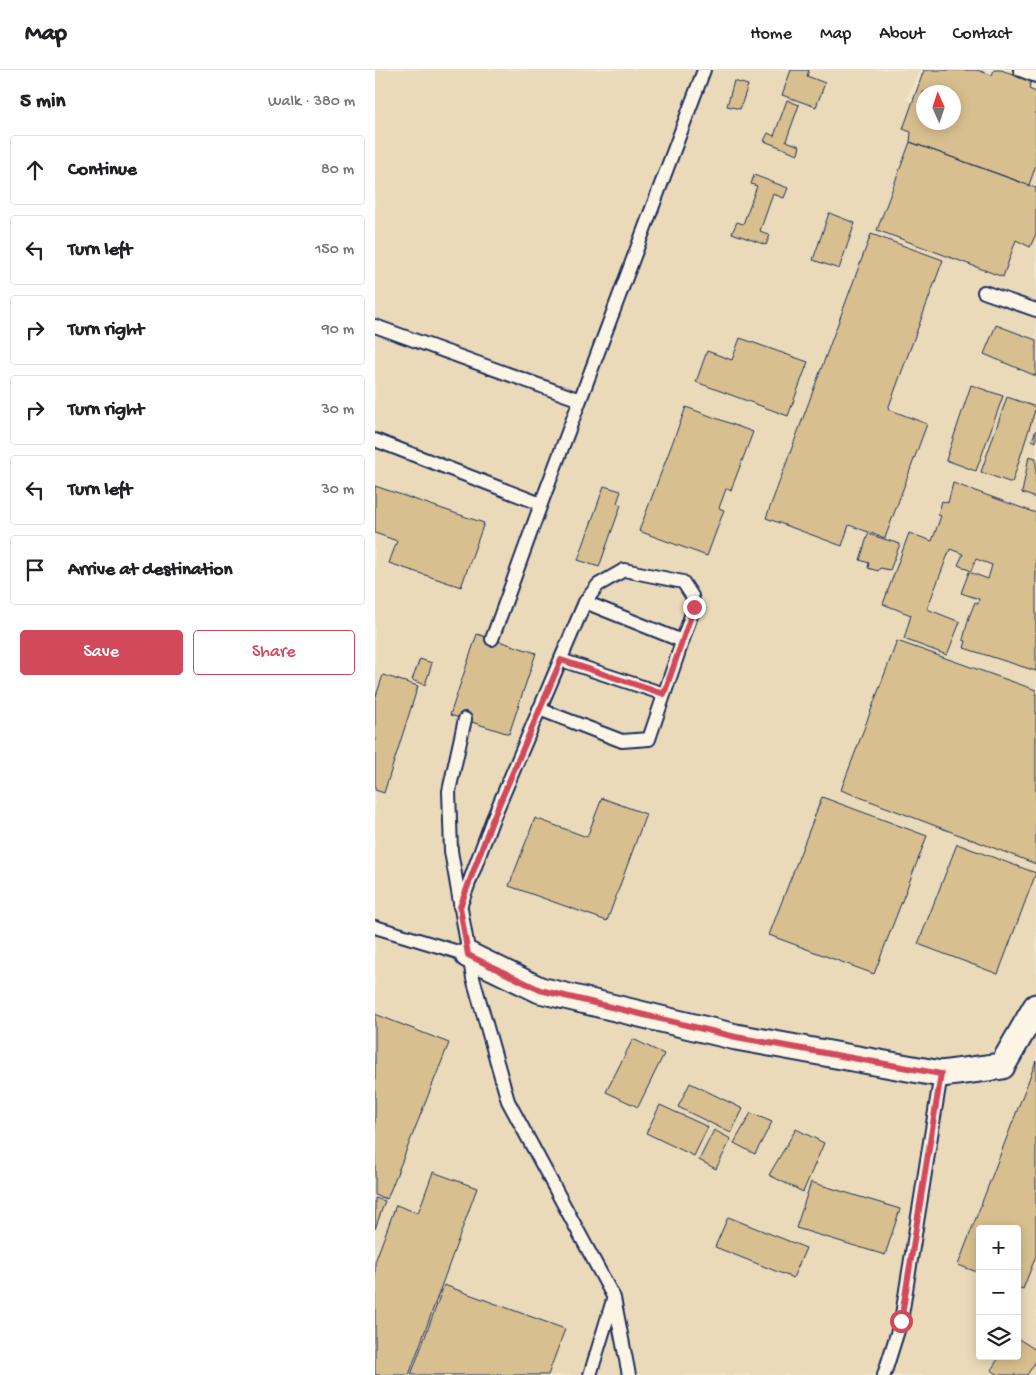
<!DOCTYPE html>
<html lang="en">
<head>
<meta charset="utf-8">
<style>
  body { margin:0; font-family:"Gochi Hand",sans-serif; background:#f6f6f6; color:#202124 }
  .controls { position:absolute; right:15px; bottom:15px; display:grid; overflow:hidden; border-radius:5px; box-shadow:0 2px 12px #0003 }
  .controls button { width:45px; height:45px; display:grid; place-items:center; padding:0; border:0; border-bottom:1px solid #e0e0e0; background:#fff; color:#202124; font:25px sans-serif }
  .compass { position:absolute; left:541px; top:15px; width:45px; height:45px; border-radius:50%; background:#fff; box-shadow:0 2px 12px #0003; rotate:357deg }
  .stop { position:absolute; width:15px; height:15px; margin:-11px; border:4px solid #d1495b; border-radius:50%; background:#fff }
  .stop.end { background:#d1495b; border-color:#fff; box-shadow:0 1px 5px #0008 }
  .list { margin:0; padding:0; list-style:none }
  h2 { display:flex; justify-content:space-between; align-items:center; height:65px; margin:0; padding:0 20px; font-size:21px }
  h2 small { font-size:16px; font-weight:400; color:#757577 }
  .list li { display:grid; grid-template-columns:32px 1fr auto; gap:15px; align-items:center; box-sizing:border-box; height:70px; margin:0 10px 10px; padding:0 10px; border:1px solid #e0e0e0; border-radius:5px }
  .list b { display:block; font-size:19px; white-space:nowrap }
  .list em { font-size:16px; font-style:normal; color:#757577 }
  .actions { display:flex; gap:10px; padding:15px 20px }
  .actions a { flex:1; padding:11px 0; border:1px solid #d1495b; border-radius:5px; text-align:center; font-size:18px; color:#d1495b }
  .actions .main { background:#d1495b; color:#fff }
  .icon { flex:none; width:28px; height:28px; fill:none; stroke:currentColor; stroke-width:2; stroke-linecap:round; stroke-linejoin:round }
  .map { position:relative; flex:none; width:661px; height:1305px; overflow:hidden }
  header { display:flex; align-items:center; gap:30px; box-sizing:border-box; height:70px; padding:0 25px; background:#fff; border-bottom:1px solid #e0e0e0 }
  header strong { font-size:24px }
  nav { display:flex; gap:28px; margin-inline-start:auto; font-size:18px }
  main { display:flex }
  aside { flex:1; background:#fff }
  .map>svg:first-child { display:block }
  .built { fill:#eadab9; fill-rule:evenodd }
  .building { fill:#d8bf8f; stroke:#1b2f5e; fill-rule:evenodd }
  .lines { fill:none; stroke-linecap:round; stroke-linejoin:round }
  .service-casing { stroke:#1b2f5e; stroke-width:16 }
  .minor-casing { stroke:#1b2f5e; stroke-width:29 }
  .service { stroke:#fcf5e5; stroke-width:12 }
  .minor { stroke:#fcf5e5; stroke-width:25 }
  .route { stroke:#d1495b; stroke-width:6 }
</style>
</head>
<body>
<header>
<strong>Map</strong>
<nav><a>Home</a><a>Map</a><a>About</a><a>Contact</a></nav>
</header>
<main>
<aside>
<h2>5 min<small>Walk · 380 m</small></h2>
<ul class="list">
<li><svg class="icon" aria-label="ahead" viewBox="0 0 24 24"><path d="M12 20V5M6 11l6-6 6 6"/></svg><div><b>Continue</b></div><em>80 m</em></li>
<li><svg class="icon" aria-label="left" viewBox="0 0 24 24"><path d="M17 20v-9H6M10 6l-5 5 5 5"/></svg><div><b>Turn left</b></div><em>150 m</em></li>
<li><svg class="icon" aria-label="right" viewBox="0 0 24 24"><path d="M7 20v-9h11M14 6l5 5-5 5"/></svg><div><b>Turn right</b></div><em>90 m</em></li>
<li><svg class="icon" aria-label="right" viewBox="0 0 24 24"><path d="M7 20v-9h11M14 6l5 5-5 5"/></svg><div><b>Turn right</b></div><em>30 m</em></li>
<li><svg class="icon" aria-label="left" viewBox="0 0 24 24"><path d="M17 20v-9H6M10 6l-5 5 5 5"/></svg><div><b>Turn left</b></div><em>30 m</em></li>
<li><svg class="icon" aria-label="arrive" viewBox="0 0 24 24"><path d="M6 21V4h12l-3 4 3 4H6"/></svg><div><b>Arrive at destination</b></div></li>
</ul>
<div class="actions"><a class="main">Save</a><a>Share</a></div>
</aside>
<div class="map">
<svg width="661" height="1305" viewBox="0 0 661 1305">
  <rect width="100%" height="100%" fill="#f1e5cb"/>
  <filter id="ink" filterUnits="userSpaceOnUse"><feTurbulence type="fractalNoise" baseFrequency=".02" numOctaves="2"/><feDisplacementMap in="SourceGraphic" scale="10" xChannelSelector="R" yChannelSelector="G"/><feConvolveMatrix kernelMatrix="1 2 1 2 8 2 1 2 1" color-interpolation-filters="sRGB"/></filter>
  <g filter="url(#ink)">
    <path class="built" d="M0 0H544L531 30 548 35V52L661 72V1305H0ZM605 1159H642V1286H605Z"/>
    <path class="building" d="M416 0H434L432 6 450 13 441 37 407 25Z
      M549 0H602L617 5 619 0H626L656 10 654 19 661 22V95L654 115 535 72 536 62 528 59ZM548 22H578V52H548Z
      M359 11 373 15 365 39 352 36Z
      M412 30 424 35 411 71 425 76 423 84 389 71 393 63 399 66Z
      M535 72 661 118V164L655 177 641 170 628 207 502 160Z
      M379 105 413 118 409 128 398 124 385 161 395 165 391 175 357 163 362 152 368 154 382 116 376 114Z
      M454 143 480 153 464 199 438 190Z
      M496 164 568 190 513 339 552 354 510 468 474 455 467 476 391 448Z
      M621 255 661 270V306L609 284Z
      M365 268 433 292 413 346 321 312 332 281 357 290Z
      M596 315 628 326 601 401 571 390Z
      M632 327 661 337 637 413 606 402Z
      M311 337 378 362 356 420 351 419 344 438 349 440 332 486 264 461Z
      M661 360V372L657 370Z
      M654 386 661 388V428L647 423Z
      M578 413 661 443V601L589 578 591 571 588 570 594 547 600 532 603 534 604 529 586 523 594 502 613 509 617 495 601 489 596 501 583 495 588 484 575 479 552 539 585 552 572 585 529 569 536 545 508 534 534 463 557 471 566 446 563 445 567 431 573 433Z
      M0 416 109 453 86 517 14 493 22 471 0 463Z
      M229 416 246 421 242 433 246 435 224 497 203 490Z
      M493 464 525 474 515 500 505 498 503 501 493 498 494 493 485 490Z
      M102 564 161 583 134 664 75 645Z
      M522 571 661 620V794L466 720Z
      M45 589 57 593 50 615 37 610Z
      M8 605 43 616 9 723 0 720V629Z
      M447 727 552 766 499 904 394 865Z
      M227 728 271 744 232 851 134 816 160 748 212 767Z
      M582 774 661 803 623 904 543 874Z
      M0 944 74 973 12 1129 0 1125Z
      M258 969 289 984 263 1037 231 1022Z
      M661 991V1186L648 1219 642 1217V1159H605V1203L583 1195Z
      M315 1013 368 1039 356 1063 303 1037Z
      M285 1035 333 1057 319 1086 271 1063Z
      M376 1043 397 1052 380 1084 359 1073Z
      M421 1059 449 1073 428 1122 394 1105Z
      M339 1060 356 1069 341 1099 324 1090Z
      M58 1102 102 1118 34 1305H0V1192L21 1135 43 1143Z
      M436 1112 525 1139 510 1185 421 1158Z
      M0 1128 10 1131 0 1159Z
      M353 1147 431 1178 418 1208 340 1177Z
      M69 1215 190 1259 173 1305H36Z
      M642 1268 661 1280V1291L652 1305H624L616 1300 625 1286H642Z"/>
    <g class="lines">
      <g class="service-casing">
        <path id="service" d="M645 0 661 6
          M609 222 661 240
          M0 256 205 330
          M0 370 166 434
          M210 532 307 571
          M117 569 166 434 329 0
          M186 590 289 624
          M90 649 74 721 76 781 98 908 133 1031 239 1228 254 1305
          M85 837 117 751 210 532 223 515 249 500 308 512 317 526 319 537 274 669 247 671 164 639
          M0 857 93 885
          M215 1305 238 1230
          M509 1305 526 1251 566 1004"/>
      </g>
      <g class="minor-casing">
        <path id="minor" d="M93 885 165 920 361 967 566 1004 627 996 661 937"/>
      </g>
      <use href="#service" class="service"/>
      <use href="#minor" class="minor"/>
    </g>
  </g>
  <g class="lines" filter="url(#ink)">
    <path class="route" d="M319 537 289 624 186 590 117 751 85 837 93 885 165 920 361 967 566 1004 526 1251"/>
  </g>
</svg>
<div class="controls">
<button>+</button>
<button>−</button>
<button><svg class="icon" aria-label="layers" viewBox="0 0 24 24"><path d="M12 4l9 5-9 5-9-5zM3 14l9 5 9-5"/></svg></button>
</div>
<svg class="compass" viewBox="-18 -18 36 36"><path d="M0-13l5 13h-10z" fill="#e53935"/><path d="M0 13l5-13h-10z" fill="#757577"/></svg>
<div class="stop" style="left:526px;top:1251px"></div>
<div class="stop end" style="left:319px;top:537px"></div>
</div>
</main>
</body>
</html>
